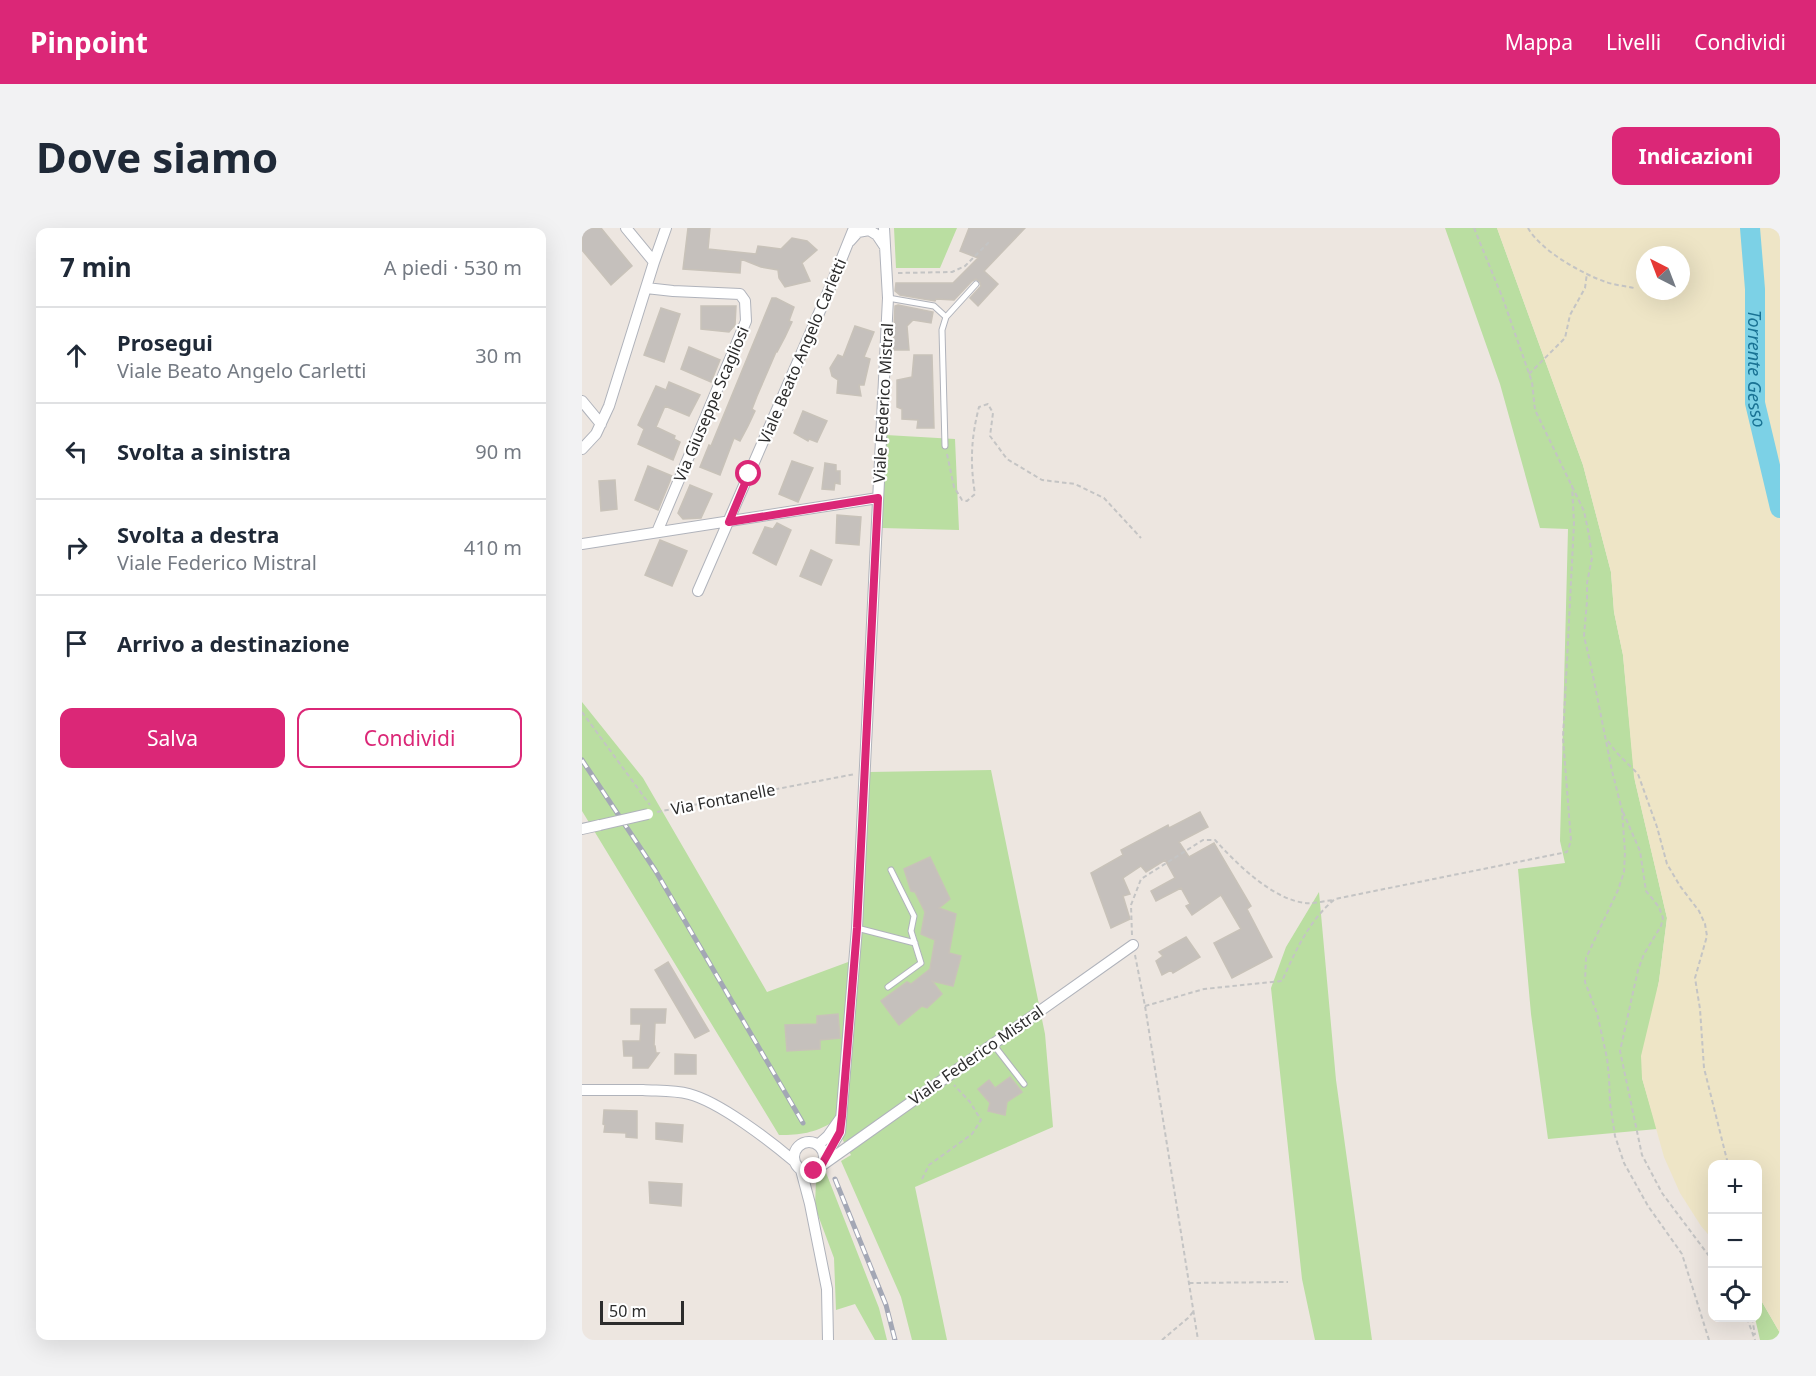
<!DOCTYPE html>
<html lang="it">
<head>
<meta charset="utf-8">
<style>
  body { margin:0; font-family:"Noto Sans",sans-serif; background:#f2f2f3; color:#1f2937 }
  .controls { position:absolute; right:18px; bottom:18px; display:grid; overflow:hidden; border-radius:12px; box-shadow:0 6px 24px #0002 }
  .controls button { width:54px; height:54px; display:grid; place-items:center; padding:0; border:0; border-bottom:2px solid #e0e1e3; background:#fff; color:#1f2937; font:30px sans-serif }
  .compass { position:absolute; left:1054px; top:18px; width:54px; height:54px; border-radius:50%; background:#fff; box-shadow:0 6px 24px #0002; rotate:318deg }
  .scale { position:absolute; left:18px; bottom:15px; width:84px; box-sizing:border-box; padding-left:6px; border:3px solid #2c2c2c; border-top:0; font-size:16px; line-height:21px; white-space:nowrap; color:#2c2c2c; -webkit-text-stroke:4px #fff; paint-order:stroke }
  .stop { position:absolute; width:18px; height:18px; margin:-14px; border:4px solid #db2777; border-radius:50%; background:#fff }
  .stop.end { background:#db2777; border-color:#fff; box-shadow:0 2px 6px #0008 }
  .list { margin:0; padding:0; list-style:none }
  h2 { display:flex; justify-content:space-between; align-items:center; height:78px; margin:0; padding:0 24px; font-size:26px }
  h2 small { font-size:20px; font-weight:400; color:#747a83 }
  .list li { display:grid; grid-template-columns:39px 1fr auto; gap:18px; align-items:center; box-sizing:border-box; height:96px; padding:0 24px; border-top:2px solid #e0e1e3 }
  .list b { display:block; font-size:22px; white-space:nowrap }
  .list p { margin:0; font-size:20px; white-space:nowrap; color:#747a83 }
  .list em { font-size:20px; font-style:normal; color:#747a83 }
  .actions { display:flex; gap:12px; padding:18px 24px }
  .actions a { flex:1; padding:14px 0; border:2px solid #db2777; border-radius:12px; text-align:center; font-size:21px; color:#db2777 }
  .actions .main { background:#db2777; color:#fff }
  .icon { flex:none; width:33px; height:33px; fill:none; stroke:currentColor; stroke-width:2; stroke-linecap:round; stroke-linejoin:round }
  .map { position:relative; flex:none; width:1198px; height:1112px; overflow:hidden; border-radius:12px }
  header { display:flex; align-items:center; gap:36px; box-sizing:border-box; height:84px; padding:0 30px; background:#db2777; color:#fff }
  header strong { font-size:28px }
  nav { display:flex; gap:33px; margin-inline-start:auto; font-size:21px }
  .intro { display:flex; align-items:center; justify-content:space-between; box-sizing:border-box; height:144px; padding:0 36px }
  h1 { margin:0; font-size:42px }
  .button { padding:15px 27px; border-radius:12px; background:#db2777; color:#fff; font-size:21px; font-weight:700 }
  main { display:flex; gap:36px; padding:0 36px }
  aside { flex:1; background:#fff; border-radius:12px; box-shadow:0 6px 24px #0002 }
  .map>svg:first-child { display:block }
  .green { fill:#badea1 }
  .sand { fill:#eee5c6; fill-rule:evenodd }
  .lines { fill:none; stroke-linecap:round; stroke-linejoin:round }
  .river { stroke:#7cd1e6; stroke-width:20 }
  .building { fill:#c5c0bc; stroke:#c8c2b9; stroke-width:1.5 }
  .service-casing { stroke:#b0b3bb; stroke-width:7 }
  .minor-casing { stroke:#b0b3bb; stroke-width:12 }
  .path { stroke:#c4c4c4; stroke-width:2; stroke-dasharray:4.5 3; stroke-linecap:butt }
  .service { stroke:#fff; stroke-width:5 }
  .minor { stroke:#fff; stroke-width:10 }
  .rail-casing { stroke:#a3a7b5; stroke-width:5 }
  .rail { stroke:#fff; stroke-width:3; stroke-dasharray:9; stroke-linecap:butt }
  .minor-bridge-casing { stroke:#b0b3bb; stroke-width:12; stroke-linecap:butt }
  .minor-bridge { stroke:#fff; stroke-width:10 }
  .route { stroke:#db2777; stroke-width:8 }
  .labels { text-anchor:middle; dominant-baseline:central; stroke-width:4.5; stroke-linejoin:round; paint-order:stroke }
  .street-label { font-size:16px; fill:#2c2c2c; stroke:#fff }
  .water-label { font-size:18px; font-style:italic; fill:#197294; stroke:#fff }
</style>
</head>
<body>
<header>
<strong>Pinpoint</strong>
<nav><a>Mappa</a><a>Livelli</a><a>Condividi</a></nav>
</header>
<div class="intro"><h1>Dove siamo</h1><a class="button">Indicazioni</a></div>
<main>
<aside>
<h2>7 min<small>A piedi · 530 m</small></h2>
<ul class="list">
<li><svg class="icon" aria-label="ahead" viewBox="0 0 24 24"><path d="M12 20V5M6 11l6-6 6 6"/></svg><div><b>Prosegui</b><p>Viale Beato Angelo Carletti</p></div><em>30 m</em></li>
<li><svg class="icon" aria-label="left" viewBox="0 0 24 24"><path d="M17 20v-9H6M10 6l-5 5 5 5"/></svg><div><b>Svolta a sinistra</b></div><em>90 m</em></li>
<li><svg class="icon" aria-label="right" viewBox="0 0 24 24"><path d="M7 20v-9h11M14 6l5 5-5 5"/></svg><div><b>Svolta a destra</b><p>Viale Federico Mistral</p></div><em>410 m</em></li>
<li><svg class="icon" aria-label="arrive" viewBox="0 0 24 24"><path d="M6 21V4h12l-3 4 3 4H6"/></svg><div><b>Arrivo a destinazione</b></div></li>
</ul>
<div class="actions"><a class="main">Salva</a><a>Condividi</a></div>
</aside>
<div class="map">
<svg width="1198" height="1112" viewBox="0 0 1198 1112">
  <rect width="100%" height="100%" fill="#ede6e0"/>
  <path class="green" d="M312 0H375L358 40H314Z
    M863 0H915L1001 237 1029 344 1032 384 1041 427 1053 553 1085 690 1077 753 1060 850 1075 901 966 911 949 786 936 641 983 635 978 613 986 301 958 300 918 156Z
    M304 207 373 211 377 302 300 300Z
    M0 474 61 550 185 764 277 730 287 544 409 542 463 806 471 899 333 959 365 1112H330L319 1069 259 933 269 927 251 894C232 905 219 907 197 907L0 583Z
    M737 664 754 852 790 1112H733L720 1051 689 760 704 719Z
    M243 942 297 1080 305 1112H293L273 1076 254 1082 252 1030 233 979 234 951Z
    M1176 1067 1198 1105V1112H1178L1173 1090H1176Z"/>
  <path class="sand" d="M915 0H1198V1105L1176 1067V936H1130V1011L1119 998 1098 965 1082 929 1060 850 1059 828 1077 753 1085 690 1052 549 1041 427 1032 384 1029 344 1001 237ZM1063 27H1099V63H1063Z"/>
  <g class="lines">
    <path class="river" id="s1" d="M1168 0 1173 61V175L1198 280"/>
  </g>
  <path class="building" d="M0 0H19L50 38 29 57 0 22Z
    M106 0H128L126 21 174 26 176 18 199 21 210 10 225 13 235 22 220 35 228 53 203 59 197 50 196 42 179 39 159 31 158 45 101 41Z
    M387 0H443L402 43 416 56 396 78 388 70 399 58 398 54 394 51 390 53 372 72 354 71 353 73 318 67 313 63 314 55H371L396 30 378 23Z
    M190 70H194L212 79 207 93 210 94 203 109 195 124H194L175 168 170 181 173 183 166 198 158 213 152 210 138 247 118 239 127 217 129 218Z
    M316 77 351 84 349 95 331 92 325 98 327 122H311L313 78Z
    M119 78H154L153 97 147 104 119 101Z
    M79 80 98 86 82 134 62 127Z
    M273 98 292 104 282 129 288 131 282 157H277L279 168 255 165 256 152 250 148 248 140 256 127 261 129Z
    M107 119 138 132 129 154 99 141Z
    M332 127H350L352 200H335L336 192 320 191V181L315 179V152L330 149Z
    M87 154 118 167 107 188 83 178 74 199 93 208 92 211 98 214 91 232 56 216 62 201 56 197 74 158 84 162Z
    M221 183 245 193 235 214 227 211 226 213 212 205Z
    M210 233 231 240 216 274 197 266Z
    M243 235 254 237V243H258V256L253 255 252 262 240 261Z
    M66 238 90 248 76 282 53 272Z
    M33 252 35 281 19 283 17 253Z
    M108 257 130 266 119 290 101 291 96 285Z
    M255 287 279 289 277 317 254 315Z
    M195 295 209 302 194 337 171 325 183 299 191 301Z
    M78 312 105 323 90 358 63 347Z
    M229 322 250 332 239 357 218 348Z
    M618 584 626 599 597 614 607 629 632 615 669 678 665 681 690 729 650 750 632 715 659 701 639 667 610 687 604 678 608 676 599 660 574 673 569 663 593 650 583 632 564 644 559 638 541 650 548 666 541 668 548 691 529 700 509 645 541 627 539 622 586 597 587 600Z
    M348 629 368 671 357 680 374 686 367 725 379 728 371 758 350 753 360 766 345 780 340 778 317 797 299 773 325 754 329 756 348 741 353 712 339 706 343 684 333 664 329 663 322 641Z
    M604 709 618 729 591 745 589 742 580 747 574 733 581 728 577 724Z
    M86 734 127 803 113 810 73 742Z
    M49 781H84L83 795H73L72 818H73L74 825H77L66 840H51V828H42L41 813H58L59 796H49Z
    M256 786 258 810 238 812V821L205 823 203 797 235 796V788Z
    M93 826 114 827V846H93Z
    M428 849 440 864 425 874 423 887 406 883 408 875 396 861 407 852 413 860Z
    M22 882 55 883V910L44 909V905L22 904 23 897 21 896Z
    M74 895 101 897 100 914 74 911Z
    M67 954 100 956 99 978 68 975Z"/>
  <g class="lines">
    <g class="service-casing">
      <path id="service" d="M306 70 352 78 364 89
        M363 218 360 102 364 89 394 56
        M275 700 333 715
        M306 759 339 735 329 703 332 688 309 642
        M411 816 442 856"/>
    </g>
    <g class="minor-casing">
      <path id="minor" d="M44 0 72 34
        M268 13 276 4 287 2 295 7 303 19
        M64 60 91 63 158 66 163 73 164 93 75 304
        M0 173 19 196
        M0 221 14 206 27 178 72 34 84 0
        M0 316 296 270
        M116 363 247 62 272 0
        M0 601 18 597
        M0 862C20 862 40 862 61 862 76 863 92 862 107 866 138 874 188 913 213 934
        M212 929a15 15 0 1 1 30 0a15 15 0 1 1-30 0Z
        M236 917 246 908 258 891
        M242 931 258 904 275 700 306 70 302 0
        M239 938 551 717
        M219 942 228 976 245 1061 246 1112"/>
    </g>
    <path class="path" d="M892 0 921 71 950 154 953 182 1002 283 1007 307 1010 330 1005 355V373L1002 408 1009 438 1030 543 1040 582 1043 624 1042 644 1036 662 1004 730 1003 754 1015 785 1025 830 1027 849 1028 875 1033 908 1042 935 1066 978 1100 1026 1127 1112
      M946 0C958 22 1000 46 1024 54 1032 57 1043 58 1052 60
      M316 45 370 44 383 38 407 14
      M947 146 983 110 988 87 1003 60 1005 45
      M365 226 372 259 380 272 385 273 393 266C388 235 389 210 397 179L406 176 411 185 408 208 425 231 460 252 493 256 522 270 559 310
      M0 484 68 577
      M1026 513 1034 524 1056 546 1075 599 1085 636 1098 658 1117 683 1123 696 1125 708 1113 750 1118 781 1122 840 1146 936
      M75 584 273 546
      M1041 584 1058 623 1064 663 1077 679 1081 690 1079 698 1062 726 1056 742 1038 823 1060 927 1080 965 1130 1032
      M550 707 549 677 559 651 621 612H633C655 636 690 671 723 675 732 676 742 673 751 672
      M553 727 563 778 616 1112
      M563 778 622 761 700 753C713 724 727 692 753 671L985 624 989 613 981 510 992 295 990 257
      M340 951 347 937 390 906 399 892 388 874 372 857
      M607 1055 706 1054
      M1165 1090 1173 1112
      M1170 1090 1173 1107
      M580 1112 606 1090 611 1084"/>
    <use href="#service" class="service"/>
    <use href="#minor" class="minor"/>
    <g class="rail-casing">
      <path id="rail" d="M0 532 73 642 221 895
        M253 951 304 1077 313 1112"/>
    </g>
    <use href="#rail" class="rail"/>
    <g class="minor-bridge-casing">
      <path id="minor-bridge" d="M18 597 66 586"/>
    </g>
    <use href="#minor-bridge" class="minor-bridge"/>
  </g>
  <g class="lines">
    <path class="route" d="M167 246 147 294 296 270 275 700 260 888 258 904 239 938 232 943"/>
  </g>
  <g class="labels">
    <g class="street-label">
      <text transform="translate(220 123) rotate(-67)">Viale Beato Angelo Carletti</text>
      <text transform="translate(301 175) rotate(-87)">Viale Federico Mistral</text>
      <text transform="translate(129 176) rotate(-67)">Via Giuseppe Scagliosi</text>
      <text transform="translate(141 571) rotate(-11)">Via Fontanelle</text>
      <text transform="translate(394 827) rotate(-35)">Viale Federico Mistral</text>
    </g>
    <g class="water-label">
      <text stroke="none"><textPath href="#s1" startOffset="141">Torrente Gesso</textPath></text>
    </g>
  </g>
</svg>
<div class="controls">
<button>+</button>
<button>−</button>
<button><svg class="icon" aria-label="locate" viewBox="0 0 24 24"><circle cx="12" cy="12" r="6"/><path d="M12 2v4M12 18v4M2 12h4M18 12h4"/></svg></button>
</div>
<svg class="compass" viewBox="-18 -18 36 36"><path d="M0-13l5 13h-10z" fill="#e53935"/><path d="M0 13l5-13h-10z" fill="#747a83"/></svg>
<div class="scale">50 m</div>
<div class="stop" style="left:167px;top:246px"></div>
<div class="stop end" style="left:232px;top:943px"></div>
</div>
</main>
</body>
</html>
